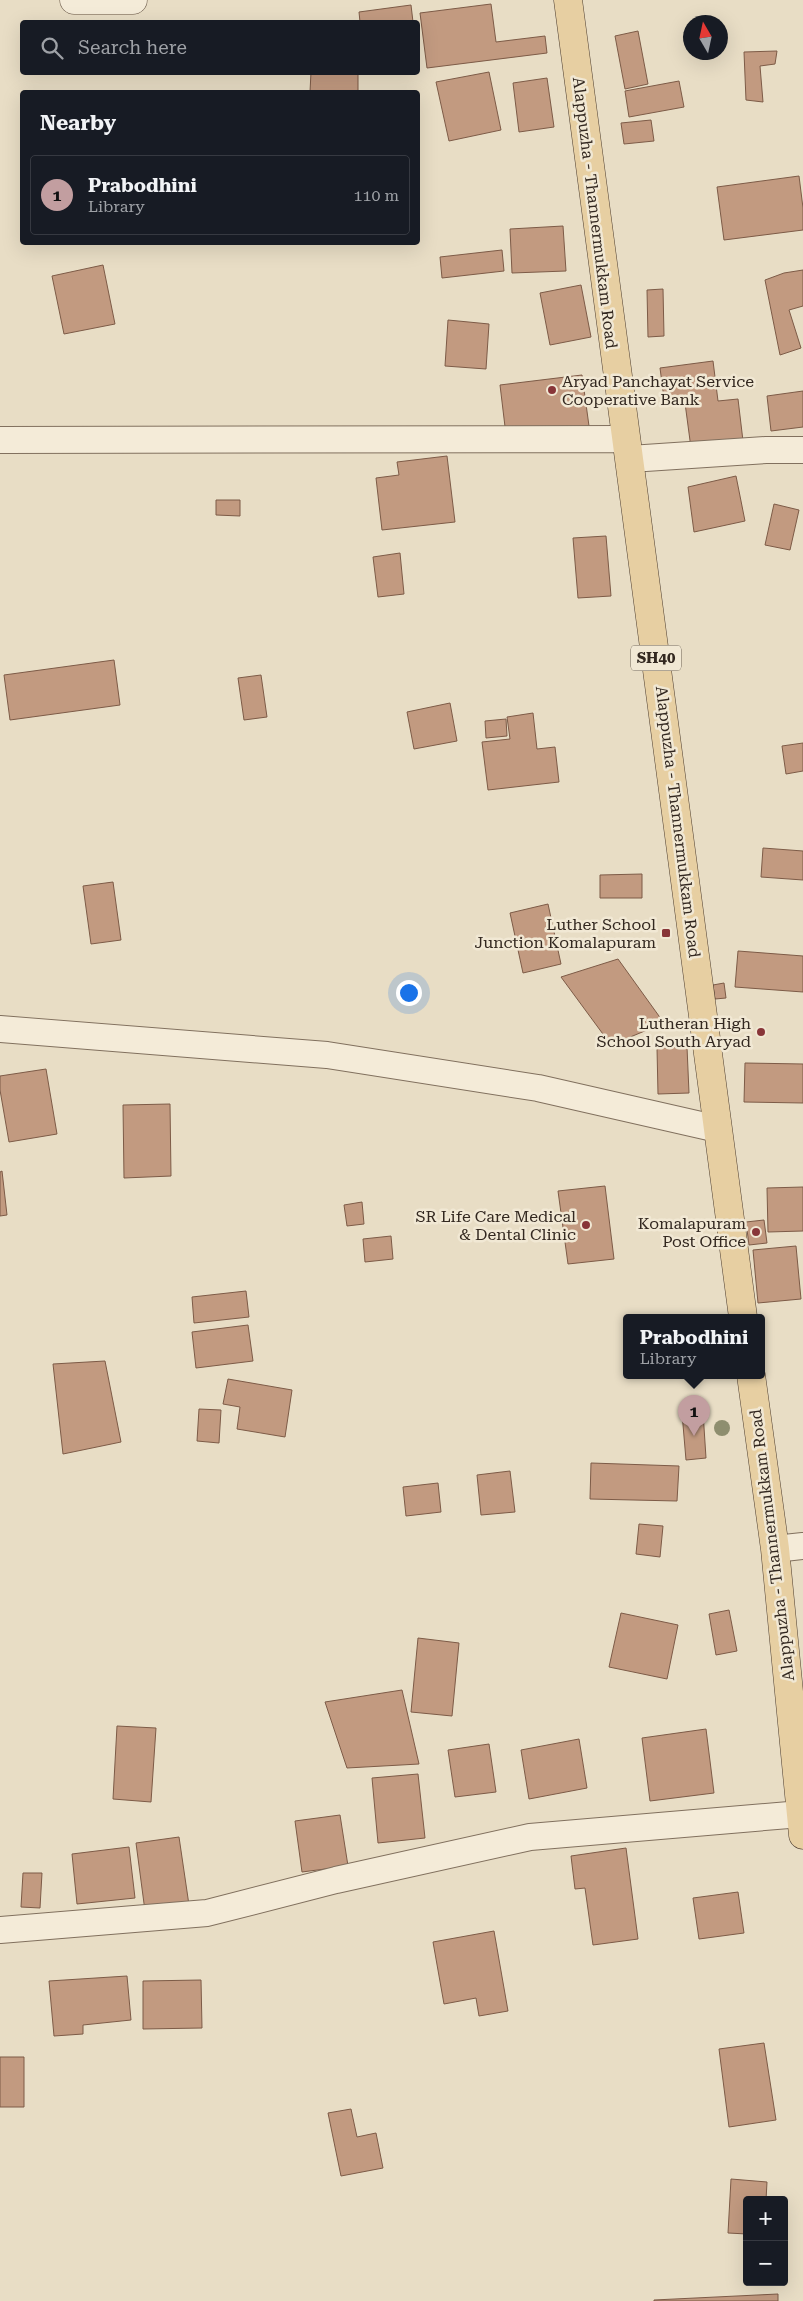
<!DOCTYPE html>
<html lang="en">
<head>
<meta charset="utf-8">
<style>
  body { margin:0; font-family:"Roboto Serif",serif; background:#20242c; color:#f1f3f6 }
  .controls { position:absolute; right:15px; bottom:15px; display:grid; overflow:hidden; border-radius:5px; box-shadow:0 5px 20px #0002 }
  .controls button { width:45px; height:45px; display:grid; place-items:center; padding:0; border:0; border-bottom:1px solid #363941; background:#171b24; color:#f1f3f6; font:25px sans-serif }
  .compass { position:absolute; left:683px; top:15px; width:45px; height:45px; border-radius:50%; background:#171b24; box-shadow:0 5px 20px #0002; rotate:351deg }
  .you { position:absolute; left:408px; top:992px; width:18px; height:18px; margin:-12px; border:4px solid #fff; border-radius:50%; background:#1a73e8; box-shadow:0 0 0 8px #1a73e833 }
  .badge { display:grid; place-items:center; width:32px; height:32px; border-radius:50%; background:#c29ea0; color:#111; font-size:16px; font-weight:700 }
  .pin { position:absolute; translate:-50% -41px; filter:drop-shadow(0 1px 2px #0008) }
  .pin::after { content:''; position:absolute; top:26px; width:18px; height:15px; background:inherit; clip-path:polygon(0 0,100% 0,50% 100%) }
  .popup { position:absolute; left:623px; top:1314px; width:142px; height:65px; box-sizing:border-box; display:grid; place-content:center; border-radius:5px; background:#171b24; filter:drop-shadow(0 1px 4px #0005); font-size:16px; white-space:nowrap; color:#9ea1a6 }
  .popup b { font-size:19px; color:#f1f3f6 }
  .popup::after { content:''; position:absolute; left:50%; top:100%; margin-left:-10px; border:10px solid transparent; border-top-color:#171b24 }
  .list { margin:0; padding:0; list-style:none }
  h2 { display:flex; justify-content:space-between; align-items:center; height:65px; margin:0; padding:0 20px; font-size:21px }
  h2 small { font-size:16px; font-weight:400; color:#9ea1a6 }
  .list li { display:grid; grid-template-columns:32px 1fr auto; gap:15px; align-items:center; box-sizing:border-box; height:80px; margin:0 10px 10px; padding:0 10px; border:1px solid #363941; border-radius:5px }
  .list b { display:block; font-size:19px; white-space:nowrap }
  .list p { margin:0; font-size:16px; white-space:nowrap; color:#9ea1a6 }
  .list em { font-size:16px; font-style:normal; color:#9ea1a6 }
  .icon { flex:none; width:28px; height:28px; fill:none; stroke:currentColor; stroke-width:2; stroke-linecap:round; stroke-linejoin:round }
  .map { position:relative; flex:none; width:803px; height:2301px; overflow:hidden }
  .search { position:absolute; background:#171b24; box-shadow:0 5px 20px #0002; left:20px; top:20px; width:400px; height:55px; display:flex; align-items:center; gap:12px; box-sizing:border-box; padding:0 18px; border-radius:5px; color:#9ea1a6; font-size:19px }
  .panel { position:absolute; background:#171b24; box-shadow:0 5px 20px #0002; left:20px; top:90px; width:400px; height:155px; border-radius:5px }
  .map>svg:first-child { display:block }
  .building { fill:#c29a80; stroke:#7d5b47 }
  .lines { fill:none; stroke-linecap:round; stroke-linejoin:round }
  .street-casing { stroke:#81705e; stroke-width:28 }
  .secondary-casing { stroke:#635141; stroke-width:29 }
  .primary-casing { stroke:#4f3f31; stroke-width:29 }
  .street { stroke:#f4ebd8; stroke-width:26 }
  .secondary { stroke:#f4ebd8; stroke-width:28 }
  .primary { stroke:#e7cfa2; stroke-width:28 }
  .tree { fill:#8e8e6f }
  .poi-dot { fill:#883538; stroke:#f1e8d4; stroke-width:2 }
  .labels { text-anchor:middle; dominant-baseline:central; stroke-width:5; stroke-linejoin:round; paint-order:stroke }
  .shield { fill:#f1e8d4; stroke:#6c6256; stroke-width:1 }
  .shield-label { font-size:15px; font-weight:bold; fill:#332820 }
  .street-label { font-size:16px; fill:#332820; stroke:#f1e8d4 }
  .poi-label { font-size:16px; fill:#332820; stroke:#f1e8d4; text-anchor:end }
</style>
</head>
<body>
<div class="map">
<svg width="803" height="2301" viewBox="0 0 803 2301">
  <rect width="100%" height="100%" fill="#e8ddc5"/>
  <path class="building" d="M491 4 496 42 545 36 547 53 427 68 420 13Z
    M411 5 413 22H360L359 12Z
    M638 31 648 84 625 89 615 36Z
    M777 51 775 64 760 66 763 102 746 100 744 52Z
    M311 72H358V92H310Z
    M489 72 501 130 449 141 436 82Z
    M547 78 554 127 519 132 513 83Z
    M679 81 684 107 629 117 625 91Z
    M651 120 654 141 624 144 621 123Z
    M799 176 803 208V230L724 240 717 187Z
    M563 226 566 271 512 273 510 229Z
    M502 250 504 271 442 278 440 257Z
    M103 265 115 324 64 334 52 276Z
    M803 270V306L789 310 801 348 780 355 765 280 784 273Z
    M581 285 591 337 550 345 540 293Z
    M663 289 664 336 648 337 647 290Z
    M448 320 489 324 486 369 445 366Z
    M713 361 718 401 738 399 743 441 691 448 685 403 665 406 660 368Z
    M582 375 589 426 506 435 500 385Z
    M803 391V427L771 431 767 396Z
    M447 456 455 522 382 530 376 478 399 475 397 462Z
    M736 476 745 521 694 532 688 487Z
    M216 500H240V516L216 515Z
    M774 504 799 510 790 550 765 545Z
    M606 536 611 596 578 598 573 538Z
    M400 553 404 594 378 597 373 557Z
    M114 660 120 705 10 720 4 675Z
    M261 675 267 717 244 720 238 678Z
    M450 703 457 741 414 749 407 712Z
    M533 713 537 749 555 747 559 782 488 790 482 742 510 739 507 717Z
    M506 719 507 736 486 738 485 721Z
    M803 743V771L786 774 782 746Z
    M763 848 803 851V880L761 877Z
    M642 874V898H600V875Z
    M113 882 121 940 91 944 83 886Z
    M548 904 561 964 523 973 510 913Z
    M738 951 803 956V992L735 987Z
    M618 959 664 1023 611 1045 561 977Z
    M724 983 726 998 715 999 713 985Z
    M687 1047 689 1093 658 1094 657 1048Z
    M745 1063 803 1064V1103L744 1102Z
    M46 1069 57 1134 9 1142 0 1090V1076Z
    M170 1104 171 1176 124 1178 123 1105Z
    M2 1171 7 1215 0 1216V1172Z
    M605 1186 614 1259 568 1264 558 1191Z
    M803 1187V1231L768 1232 767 1188Z
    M362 1202 364 1224 347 1226 344 1205Z
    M764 1220 767 1243 749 1245 746 1222Z
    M391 1236 393 1259 365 1262 363 1239Z
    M796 1246 801 1299 758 1303 753 1250Z
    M246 1291 249 1317 194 1323 192 1297Z
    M248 1325 253 1361 196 1368 192 1332Z
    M105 1361 121 1442 63 1454 53 1364Z
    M228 1379 292 1390 285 1437 237 1429 240 1407 223 1404Z
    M199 1409 221 1410 219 1443 197 1441Z
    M703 1412 706 1458 686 1460 682 1413Z
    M591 1463 679 1466 677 1501 590 1499Z
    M510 1471 515 1512 481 1515 477 1475Z
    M438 1483 441 1512 406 1516 403 1487Z
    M639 1524 663 1526 660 1557 636 1554Z
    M729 1610 737 1651 716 1655 709 1614Z
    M621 1613 678 1625 667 1679 609 1667Z
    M418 1638 459 1643 452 1716 411 1712Z
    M402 1690 419 1764 347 1768 325 1702Z
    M117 1726 156 1728 151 1802 113 1799Z
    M706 1729 714 1793 650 1801 642 1738Z
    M579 1739 587 1788 529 1799 521 1750Z
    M489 1744 496 1792 455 1797 448 1750Z
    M418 1774 425 1838 378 1843 372 1778Z
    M340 1815 348 1866 302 1872 295 1821Z
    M179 1837 189 1905 145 1911 136 1843Z
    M129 1847 135 1898 77 1904 72 1854Z
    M626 1848 638 1939 593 1945 585 1888 575 1889 571 1856Z
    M23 1873H42L40 1908 21 1907Z
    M738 1892 744 1933 699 1939 693 1898Z
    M494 1931 508 2011 479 2016 476 1998 444 2004 433 1942Z
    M127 1976 131 2020 83 2025V2034L54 2036 49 1981Z
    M201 1980 202 2028 143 2029V1981Z
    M764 2043 776 2120 729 2127 719 2049Z
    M0 2057H24V2107H0Z
    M351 2109 357 2137 376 2133 383 2168 341 2176 328 2113Z
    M731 2179 767 2182 766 2200H747V2234L728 2233Z
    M778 2294V2301H654V2300Z"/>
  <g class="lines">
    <g class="street-casing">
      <path id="street" d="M0 440 625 439
        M630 459 766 450H803
        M0 1029 327 1055 538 1088 718 1129
        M775 1549 803 1546
        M0 1930 207 1913 336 1880 530 1837 801 1814"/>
    </g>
    <g class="secondary-casing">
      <path id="secondary" d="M74 0H133"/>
    </g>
    <g class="primary-casing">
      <path id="primary" d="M568 0 743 1317
        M751 1375 775 1549 803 1835"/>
    </g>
    <use href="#street" class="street"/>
    <use href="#secondary" class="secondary"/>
    <use href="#primary" class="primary"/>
  </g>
  <circle class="tree" cx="722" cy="1428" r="8"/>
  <g class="poi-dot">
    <circle cx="552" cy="390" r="5"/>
    <rect x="661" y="928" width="10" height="10" rx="2.5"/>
    <circle cx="761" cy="1032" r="5"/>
    <circle cx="586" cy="1225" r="5"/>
    <circle cx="756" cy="1232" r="5"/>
  </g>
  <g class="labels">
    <rect class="shield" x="631" y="645.5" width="50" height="25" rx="4"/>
    <g class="shield-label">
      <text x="656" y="658">SH40</text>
    </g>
    <g class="street-label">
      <text transform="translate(595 213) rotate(83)">Alappuzha - Thannermukkam Road</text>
      <text transform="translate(678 822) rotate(83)">Alappuzha - Thannermukkam Road</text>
      <text transform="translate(772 1545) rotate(-97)">Alappuzha - Thannermukkam Road</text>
    </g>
    <g class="poi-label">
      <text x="562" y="381" text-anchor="start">Aryad Panchayat Service<tspan x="562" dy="18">Cooperative Bank</tspan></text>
      <text x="656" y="924">Luther School<tspan x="656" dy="18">Junction Komalapuram</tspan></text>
      <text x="751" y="1023">Lutheran High<tspan x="751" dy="18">School South Aryad</tspan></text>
      <text x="576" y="1216">SR Life Care Medical<tspan x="576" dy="18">&amp; Dental Clinic</tspan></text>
      <text x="746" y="1223">Komalapuram<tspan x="746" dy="18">Post Office</tspan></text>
    </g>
  </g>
</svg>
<div class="controls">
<button>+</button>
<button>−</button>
</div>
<svg class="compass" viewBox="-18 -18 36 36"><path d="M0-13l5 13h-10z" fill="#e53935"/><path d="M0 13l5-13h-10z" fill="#9ea1a6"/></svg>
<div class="you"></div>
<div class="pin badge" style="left:694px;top:1436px">1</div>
<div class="popup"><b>Prabodhini</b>Library</div>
<div class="search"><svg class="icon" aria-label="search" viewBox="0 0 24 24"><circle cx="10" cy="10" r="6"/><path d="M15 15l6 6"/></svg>Search here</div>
<section class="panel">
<h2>Nearby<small></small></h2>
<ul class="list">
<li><span class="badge">1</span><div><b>Prabodhini</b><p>Library</p></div><em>110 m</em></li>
</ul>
</section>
</div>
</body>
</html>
